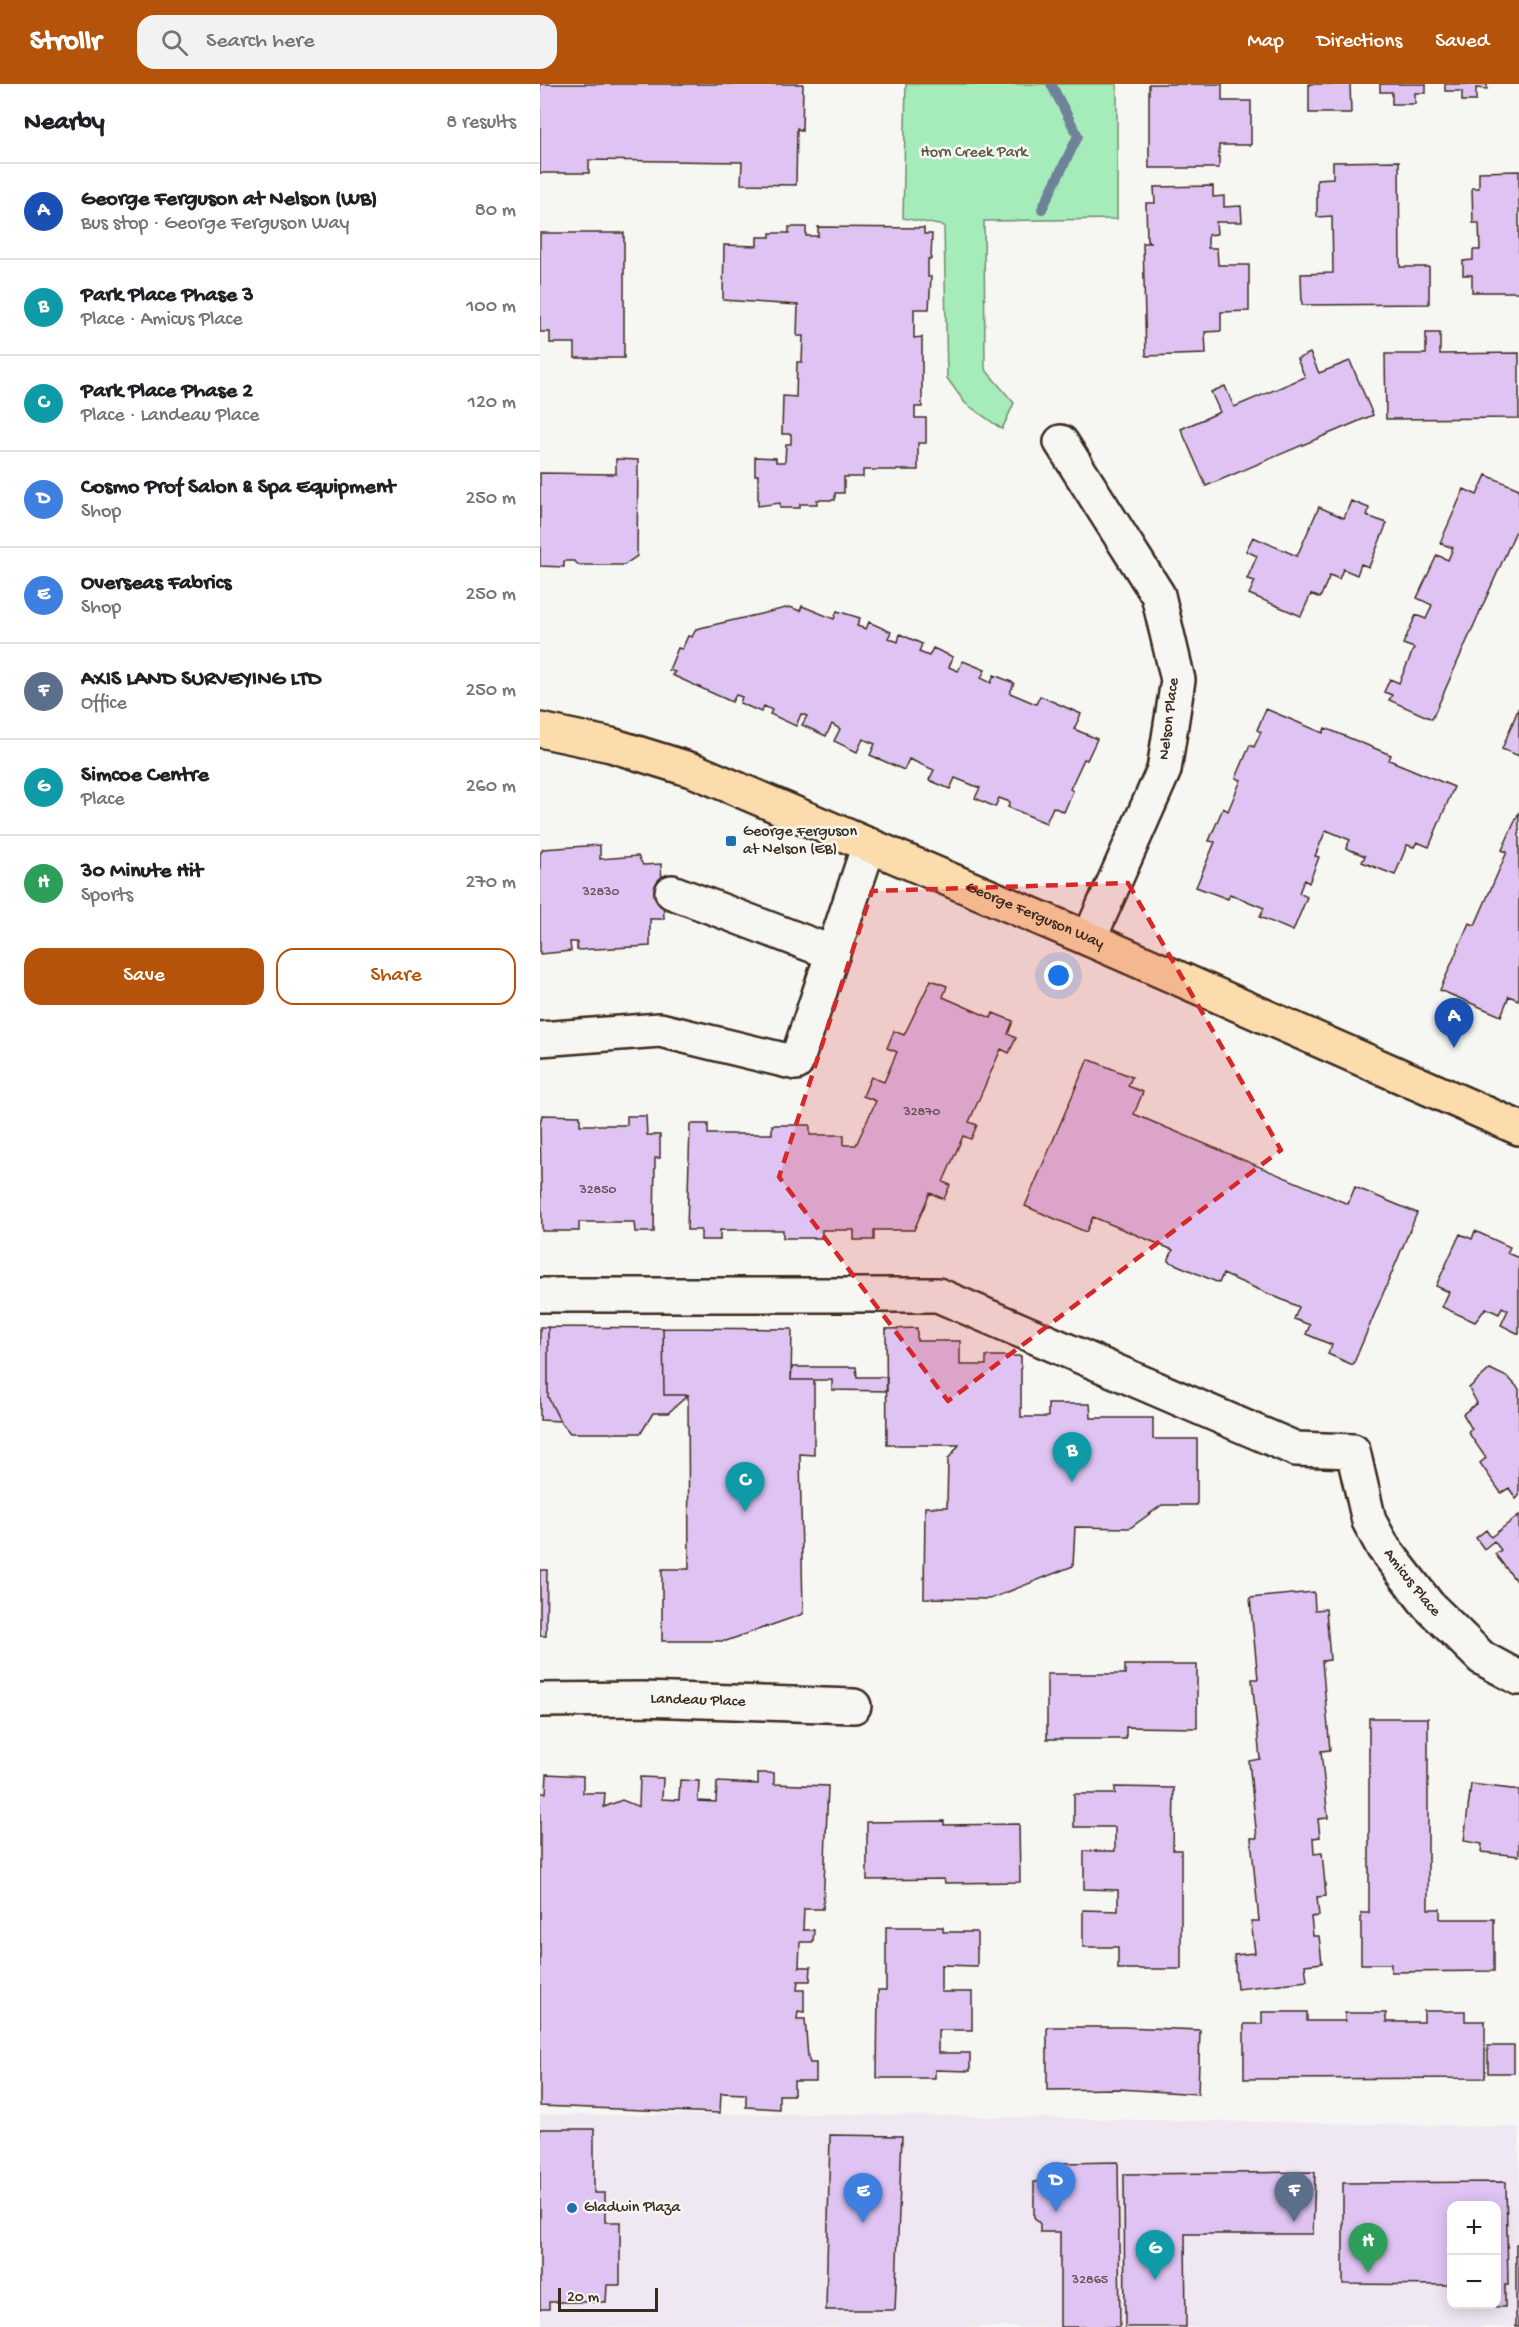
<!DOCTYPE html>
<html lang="en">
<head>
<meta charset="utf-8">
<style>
  body { margin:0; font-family:"Gochi Hand",sans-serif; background:#f2f2f2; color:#202124 }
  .controls { position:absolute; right:18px; bottom:18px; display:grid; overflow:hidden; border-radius:12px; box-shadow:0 3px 15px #0003 }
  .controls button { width:54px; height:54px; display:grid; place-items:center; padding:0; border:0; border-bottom:2px solid #e0e0e0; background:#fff; color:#202124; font:30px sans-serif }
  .scale { position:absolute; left:18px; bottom:15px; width:100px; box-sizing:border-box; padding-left:6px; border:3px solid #3b2a1e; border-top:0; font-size:16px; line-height:21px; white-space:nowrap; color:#3b2a1e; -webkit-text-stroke:4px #f6f6f2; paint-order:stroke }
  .you { position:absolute; left:519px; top:892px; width:21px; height:21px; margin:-15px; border:4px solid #fff; border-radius:50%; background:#1a73e8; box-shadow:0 0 0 9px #1a73e833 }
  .badge { display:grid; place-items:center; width:39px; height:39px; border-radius:50%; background:#b45309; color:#fff; font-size:20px; font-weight:700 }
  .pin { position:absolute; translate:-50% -50px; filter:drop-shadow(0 2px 3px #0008) }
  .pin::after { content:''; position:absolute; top:32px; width:21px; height:18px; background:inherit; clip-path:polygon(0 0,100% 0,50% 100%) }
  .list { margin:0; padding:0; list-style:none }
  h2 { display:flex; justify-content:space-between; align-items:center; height:78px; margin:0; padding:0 24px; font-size:26px }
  h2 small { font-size:20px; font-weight:400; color:#757577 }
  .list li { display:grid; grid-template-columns:39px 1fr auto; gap:18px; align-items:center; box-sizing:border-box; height:96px; padding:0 24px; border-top:2px solid #e0e0e0 }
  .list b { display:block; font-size:22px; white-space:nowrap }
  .list p { margin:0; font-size:20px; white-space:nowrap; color:#757577 }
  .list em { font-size:20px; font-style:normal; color:#757577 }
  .actions { display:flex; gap:12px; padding:18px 24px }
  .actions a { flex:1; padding:14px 0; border:2px solid #b45309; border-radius:18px; text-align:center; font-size:21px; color:#b45309 }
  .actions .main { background:#b45309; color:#fff }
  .icon { flex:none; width:33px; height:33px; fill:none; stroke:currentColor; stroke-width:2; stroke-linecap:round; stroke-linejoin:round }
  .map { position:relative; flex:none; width:979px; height:2243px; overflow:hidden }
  header { display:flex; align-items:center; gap:36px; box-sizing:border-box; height:84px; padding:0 30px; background:#b45309; color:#fff }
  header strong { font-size:28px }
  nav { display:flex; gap:33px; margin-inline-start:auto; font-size:21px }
  .search { width:420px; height:54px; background:#f2f2f2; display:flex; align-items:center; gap:15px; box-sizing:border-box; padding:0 21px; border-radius:18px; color:#757577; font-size:22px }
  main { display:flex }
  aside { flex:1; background:#fff }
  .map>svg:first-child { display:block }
  .built { fill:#efe7f2; fill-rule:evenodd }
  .green { fill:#a5ecba; stroke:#708b6c; stroke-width:1.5 }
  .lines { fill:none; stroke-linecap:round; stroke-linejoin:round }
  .stream { stroke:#6e8298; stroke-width:10 }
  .building { fill:#dfc4f3; stroke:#3b2a1e; stroke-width:1.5 }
  .minor-casing { stroke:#3b2a1e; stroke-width:38 }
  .major-casing { stroke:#3b2a1e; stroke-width:38 }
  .minor { stroke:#f6f6f2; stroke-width:33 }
  .major { stroke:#fcdcac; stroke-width:33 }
  .marked { fill:#d62828; fill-opacity:0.2; stroke:#d62828; stroke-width:4.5; stroke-dasharray:12 8; stroke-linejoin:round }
  .poi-dot { fill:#1f6fb2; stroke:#f6f6f2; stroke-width:2 }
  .labels { text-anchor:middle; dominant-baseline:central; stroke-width:5; stroke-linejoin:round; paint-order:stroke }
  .number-label { font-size:14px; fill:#645053 }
  .park-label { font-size:16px; fill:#565a45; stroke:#f6f6f2 }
  .street-label { font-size:16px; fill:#3b2a1e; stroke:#f6f6f2 }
  .poi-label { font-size:16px; fill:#3b2a1e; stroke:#f6f6f2; text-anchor:start }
</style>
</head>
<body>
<header>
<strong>Strollr</strong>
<div class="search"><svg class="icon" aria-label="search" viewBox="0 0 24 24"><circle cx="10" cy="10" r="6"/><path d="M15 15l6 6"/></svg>Search here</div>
<nav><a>Map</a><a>Directions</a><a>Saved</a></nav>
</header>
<main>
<aside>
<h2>Nearby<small>8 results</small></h2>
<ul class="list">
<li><span class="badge" style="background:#1a4fb4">A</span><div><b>George Ferguson at Nelson (WB)</b><p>Bus stop · George Ferguson Way</p></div><em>80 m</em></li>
<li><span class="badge" style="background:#0f9aa8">B</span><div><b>Park Place Phase 3</b><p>Place · Amicus Place</p></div><em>100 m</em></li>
<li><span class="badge" style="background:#0f9aa8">C</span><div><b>Park Place Phase 2</b><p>Place · Landeau Place</p></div><em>120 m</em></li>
<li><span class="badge" style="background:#3f7fe0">D</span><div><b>Cosmo Prof Salon &amp; Spa Equipment</b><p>Shop</p></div><em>250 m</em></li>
<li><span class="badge" style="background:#3f7fe0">E</span><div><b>Overseas Fabrics</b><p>Shop</p></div><em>250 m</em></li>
<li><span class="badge" style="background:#5c6f8a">F</span><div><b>AXIS LAND SURVEYING LTD</b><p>Office</p></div><em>250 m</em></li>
<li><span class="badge" style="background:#0f9aa8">G</span><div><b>Simcoe Centre</b><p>Place</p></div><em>260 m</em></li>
<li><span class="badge" style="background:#2e9e5b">H</span><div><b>30 Minute Hit</b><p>Sports</p></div><em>270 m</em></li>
</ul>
<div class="actions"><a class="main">Save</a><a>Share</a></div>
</aside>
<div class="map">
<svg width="979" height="2243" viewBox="0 0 979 2243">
  <rect width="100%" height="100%" fill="#f6f6f2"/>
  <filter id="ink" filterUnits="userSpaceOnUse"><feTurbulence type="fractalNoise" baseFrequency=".0167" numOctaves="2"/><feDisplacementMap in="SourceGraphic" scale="12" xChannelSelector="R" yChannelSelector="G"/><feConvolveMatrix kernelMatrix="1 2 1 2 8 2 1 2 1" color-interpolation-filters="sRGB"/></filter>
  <g filter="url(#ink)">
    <path class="built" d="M297 2030 979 2043V2243H0V2031ZM912 2122H956V2220H912Z"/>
    <path class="green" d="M366 0H577V135L444 137 445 285 474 319 462 345 425 319 407 294 404 142 363 134Z"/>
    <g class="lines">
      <path class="stream" d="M502 125 538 52 511 0"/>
    </g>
    <path class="building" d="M0 0H263L262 47 257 44 256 101 201 100 202 78 49 76V89H0Z
      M609 0H682V17H711V61H679V84H609Z
      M769 0H810L811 29H769Z
      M840 0H886V9H875V20H852V8H840Z
      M905 0H947V5L936 4V17H922V7H905Z
      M859 77 860 183H889V220L762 221 761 190 793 189 792 132 777 133V95L793 94V78Z
      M979 87V208H932V191H923V177L933 176V166H940L939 139H933L932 104H939V88Z
      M673 102V113L684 112V123L701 122 702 138H676L677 150 668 151V164H677L678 181H709V227L681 228V247L665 248 666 270 606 272 603 159H612L607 157 606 119H615L614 103Z
      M249 143H266V152H278V143L384 144V150H392L391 175H388V193H391L389 225H374V254L382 253V323H375V334H386V359H378V386H323V393H304V409H295V416H277V420H260V424H240V419L218 422V391H215V373L236 374V378H245L246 360H251V350H242L243 312 256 313 257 278H262L263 252H257L258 221 183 216 184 161 217 162V153H230V149H249Z
      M0 149H84V274H35V259H10V248H0Z
      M886 249H900V270L979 269V334L846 335 845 270H886Z
      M770 269 779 289 810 277 833 331 666 402 641 345 680 328 671 308 685 302 694 323 765 293 757 275Z
      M76 375 98 376 97 472 84 481H39L34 477H24V483L0 482V389L76 390Z
      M946 391 979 405V440L892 635 849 616 852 611 844 608 850 595 859 599 874 564 863 560 876 531 886 535 892 521 877 514 897 471 908 476 913 464 900 459 924 405 937 411Z
      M811 417 829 424 827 432 847 439 829 483 821 480 817 491 803 485 799 495 790 491 780 514 771 510 761 532 709 510 715 497 707 495 717 472 706 467 713 453 757 472 779 423 804 434Z
      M262 522 294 535 297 527 320 534 317 542 326 545 329 538 351 548 348 554 358 558 360 550 382 560 379 568 389 572 393 564 413 573 409 583 418 587 423 577 445 586 441 594 451 599 454 591 474 599 470 609 496 620 500 612 541 630 534 645 557 655 547 676 544 675 530 705 533 707 524 728 513 723 506 739 468 723 470 718 459 714 455 723 435 714 440 704 415 694 410 705 389 696 394 686 369 675 364 686 330 671 335 660 323 655 317 668 294 657 300 645 292 640 286 652 262 641 267 632 261 630 256 642 230 630 232 626 224 622 221 628 200 619 202 613 196 611 192 618 132 591 135 588 129 586 138 564 142 565 148 552 152 553 156 545 250 523 260 527Z
      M979 623V672L962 665Z
      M726 625 783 649 785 644 851 671 849 676 914 703 889 763 877 758 874 763 867 761 855 791 822 778 825 772 806 764 810 756 786 746 775 772 779 773 769 799 764 796 759 809 767 813 753 847 720 833 724 824 690 810 688 815 656 803 675 758 669 757 683 724 688 727 701 696 696 694 710 661 714 663 721 648 717 646Z
      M979 728V913L978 916 969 912 961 932 900 906 929 839 935 841 967 768 962 766Z
      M60 761V775L98 772 103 781 121 780 124 835H110V862L37 866V858H30L31 867 0 870V770L3 765Z
      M391 896 407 902 403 913 451 934 453 929 473 937 468 950 476 954 469 969 461 965 429 1038 437 1041 431 1055 423 1052 403 1098 410 1101 404 1115 390 1109 374 1146H334V1156H314V1146H282V1154H243V1146H180V1156H161V1146H147L150 1040H168V1050H232V1041H270V1051H304V1061H316L336 1017 323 1012 331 993 344 998 357 968 347 964 354 947 364 951Z
      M548 975 592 993 588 1002 603 1008 594 1030 808 1120 815 1103 877 1129 813 1281 788 1270 792 1261 766 1250 770 1241 754 1235 759 1223 683 1190 679 1199 628 1177 633 1166 553 1133 546 1148 485 1122Z
      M2 1031 40 1032V1041H87V1032H106L107 1051H120V1074H115L114 1148H95L94 1138H39V1147H2L0 1041Z
      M935 1147 970 1163 967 1169 979 1174V1250L961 1241 968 1226 962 1223 959 1230 946 1224 935 1238 902 1223 909 1208 896 1202 920 1150 932 1155Z
      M0 1243H8V1313L20 1337 0 1336Z
      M8 1243 123 1244 124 1311H148L128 1329H113L101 1349H30L20 1337 8 1313Z
      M123 1244 252 1245 251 1296H274V1371L260 1370 263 1530 186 1557H122V1485H149L148 1311H124Z
      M377 1244V1257H420V1281H446V1272H481V1333H508V1320H550L551 1334H613V1355H657V1421H622L590 1444 535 1443 533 1482 450 1515 384 1514 385 1423H407L408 1375 419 1361H347L346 1245Z
      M252 1283H316L317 1293H347V1307L292 1306V1296H251Z
      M950 1285 969 1294 979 1305V1412L976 1415 969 1404 961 1409 940 1379 946 1374 928 1348 932 1345 923 1330 937 1319 929 1304Z
      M979 1431V1496L976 1497 955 1470 961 1466 954 1457 944 1465 936 1454 946 1446 951 1453Z
      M0 1486H7L6 1552H0Z
      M774 1508 775 1526 786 1525 790 1576 782 1577 790 1666 781 1667 788 1734 778 1735 780 1753 773 1754 774 1770 782 1769 786 1812 777 1813 779 1832 771 1833 773 1852H779L782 1879 765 1881 767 1897 697 1905 694 1871 715 1869 711 1837H719L711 1754H717L709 1677 720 1675 712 1595H718L710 1514Z
      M585 1581H657V1644L586 1643V1655H507V1590H585Z
      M829 1634H888V1825H900V1835H954V1887L851 1888V1880H821V1829H829Z
      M218 1689H234V1700L288 1702 283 1825H264L263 1846H274L273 1858H260L259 1883H271L270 1897H258L257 1906H264V1928L258 1927 257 1935H265L268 1973 270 1979H276V1997H254V2011H239V2025L206 2023V2010L181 2009 180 2029 0 2022V1709H6L7 1690 43 1692V1709H65L64 1723 82 1716 99 1723 100 1693 123 1694 122 1715 139 1716 140 1696 159 1697 158 1717 176 1718 177 1698 218 1700Z
      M931 1700 979 1706V1772L941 1768 942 1760 924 1757Z
      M575 1703 634 1704 633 1766H641V1885H578V1863H543V1826L578 1827V1806L544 1805V1767H575V1743H534V1710H575Z
      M404 1737V1741L479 1740 480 1798 405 1799 404 1795 327 1796V1738Z
      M346 1843H403V1848H437V1882L401 1881V1908H432V1946H398V1969H430V1987L395 1986V1994H337L338 1906H346Z
      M884 1927H925V1937H945V1994L704 1995V1940H722V1928H767V1937H805V1929H846V1938H884Z
      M507 1943H583L660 1946 658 2010 579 2005 507 2006Z
      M948 1962H974V1989H948Z
      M0 2045H54V2109H65V2138H80V2201H67L66 2218H9V2225H0Z
      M290 2051 362 2052 355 2226H286Z
      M578 2078 580 2243H520V2148H500V2140L494 2133V2098L523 2097V2079Z
      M775 2088 773 2150H645L646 2243H585L584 2090Z
      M966 2098 968 2201H965V2223H936L956 2220V2122H912V2201L803 2200V2099Z
      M976 2160H979V2243H976Z"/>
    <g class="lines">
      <g class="minor-casing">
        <g id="minor">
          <path d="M521 358 618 511 638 596 624 686 549 855"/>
          <path d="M132 808 293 869"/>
          <path d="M0 955 120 946 256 979 329 761"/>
          <path id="s1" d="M0 1211H398L756 1365 813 1367 829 1437 843 1463 888 1521 942 1574 979 1594"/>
          <path id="s2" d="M0 1616 102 1615 314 1622"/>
        </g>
      </g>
      <g class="major-casing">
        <g id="major">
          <path id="s3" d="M0 646 71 661 155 687 549 855 979 1044"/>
        </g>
      </g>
      <use href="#minor" class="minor"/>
      <use href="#major" class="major"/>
    </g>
  </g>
  <path class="marked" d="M588 799 741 1066 408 1317 239 1093 332 807Z"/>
  <g class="poi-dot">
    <rect x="185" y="751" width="12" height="12" rx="3"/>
    <circle cx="32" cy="2124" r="6"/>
  </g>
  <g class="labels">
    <g class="number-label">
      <text x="61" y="808">32830</text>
      <text x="382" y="1028">32870</text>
      <text x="58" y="1106">32850</text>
      <text x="550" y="2196">32865</text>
    </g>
    <g class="park-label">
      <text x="434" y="69">Horn Creek Park</text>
    </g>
    <g class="street-label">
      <text transform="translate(630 635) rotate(-83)">Nelson Place</text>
      <text stroke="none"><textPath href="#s3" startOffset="530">George Ferguson Way</textPath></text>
      <text stroke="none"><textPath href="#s1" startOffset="992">Amicus Place</textPath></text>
      <text stroke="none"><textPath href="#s2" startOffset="158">Landeau Place</textPath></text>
    </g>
    <g class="poi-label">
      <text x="203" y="748">George Ferguson<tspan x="203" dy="18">at Nelson (EB)</tspan></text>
      <text x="44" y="2124">Gladwin Plaza</text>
    </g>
  </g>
</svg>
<div class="controls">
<button>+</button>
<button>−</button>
</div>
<div class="scale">20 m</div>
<div class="you"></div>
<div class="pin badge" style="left:914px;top:964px;background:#1a4fb4">A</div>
<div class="pin badge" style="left:532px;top:1398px;background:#0f9aa8">B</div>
<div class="pin badge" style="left:205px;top:1428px;background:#0f9aa8">C</div>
<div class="pin badge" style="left:516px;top:2128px;background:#3f7fe0">D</div>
<div class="pin badge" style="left:323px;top:2139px;background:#3f7fe0">E</div>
<div class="pin badge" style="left:754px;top:2138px;background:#5c6f8a">F</div>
<div class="pin badge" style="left:615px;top:2196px;background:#0f9aa8">G</div>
<div class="pin badge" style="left:828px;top:2189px;background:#2e9e5b">H</div>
</div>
</main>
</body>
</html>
